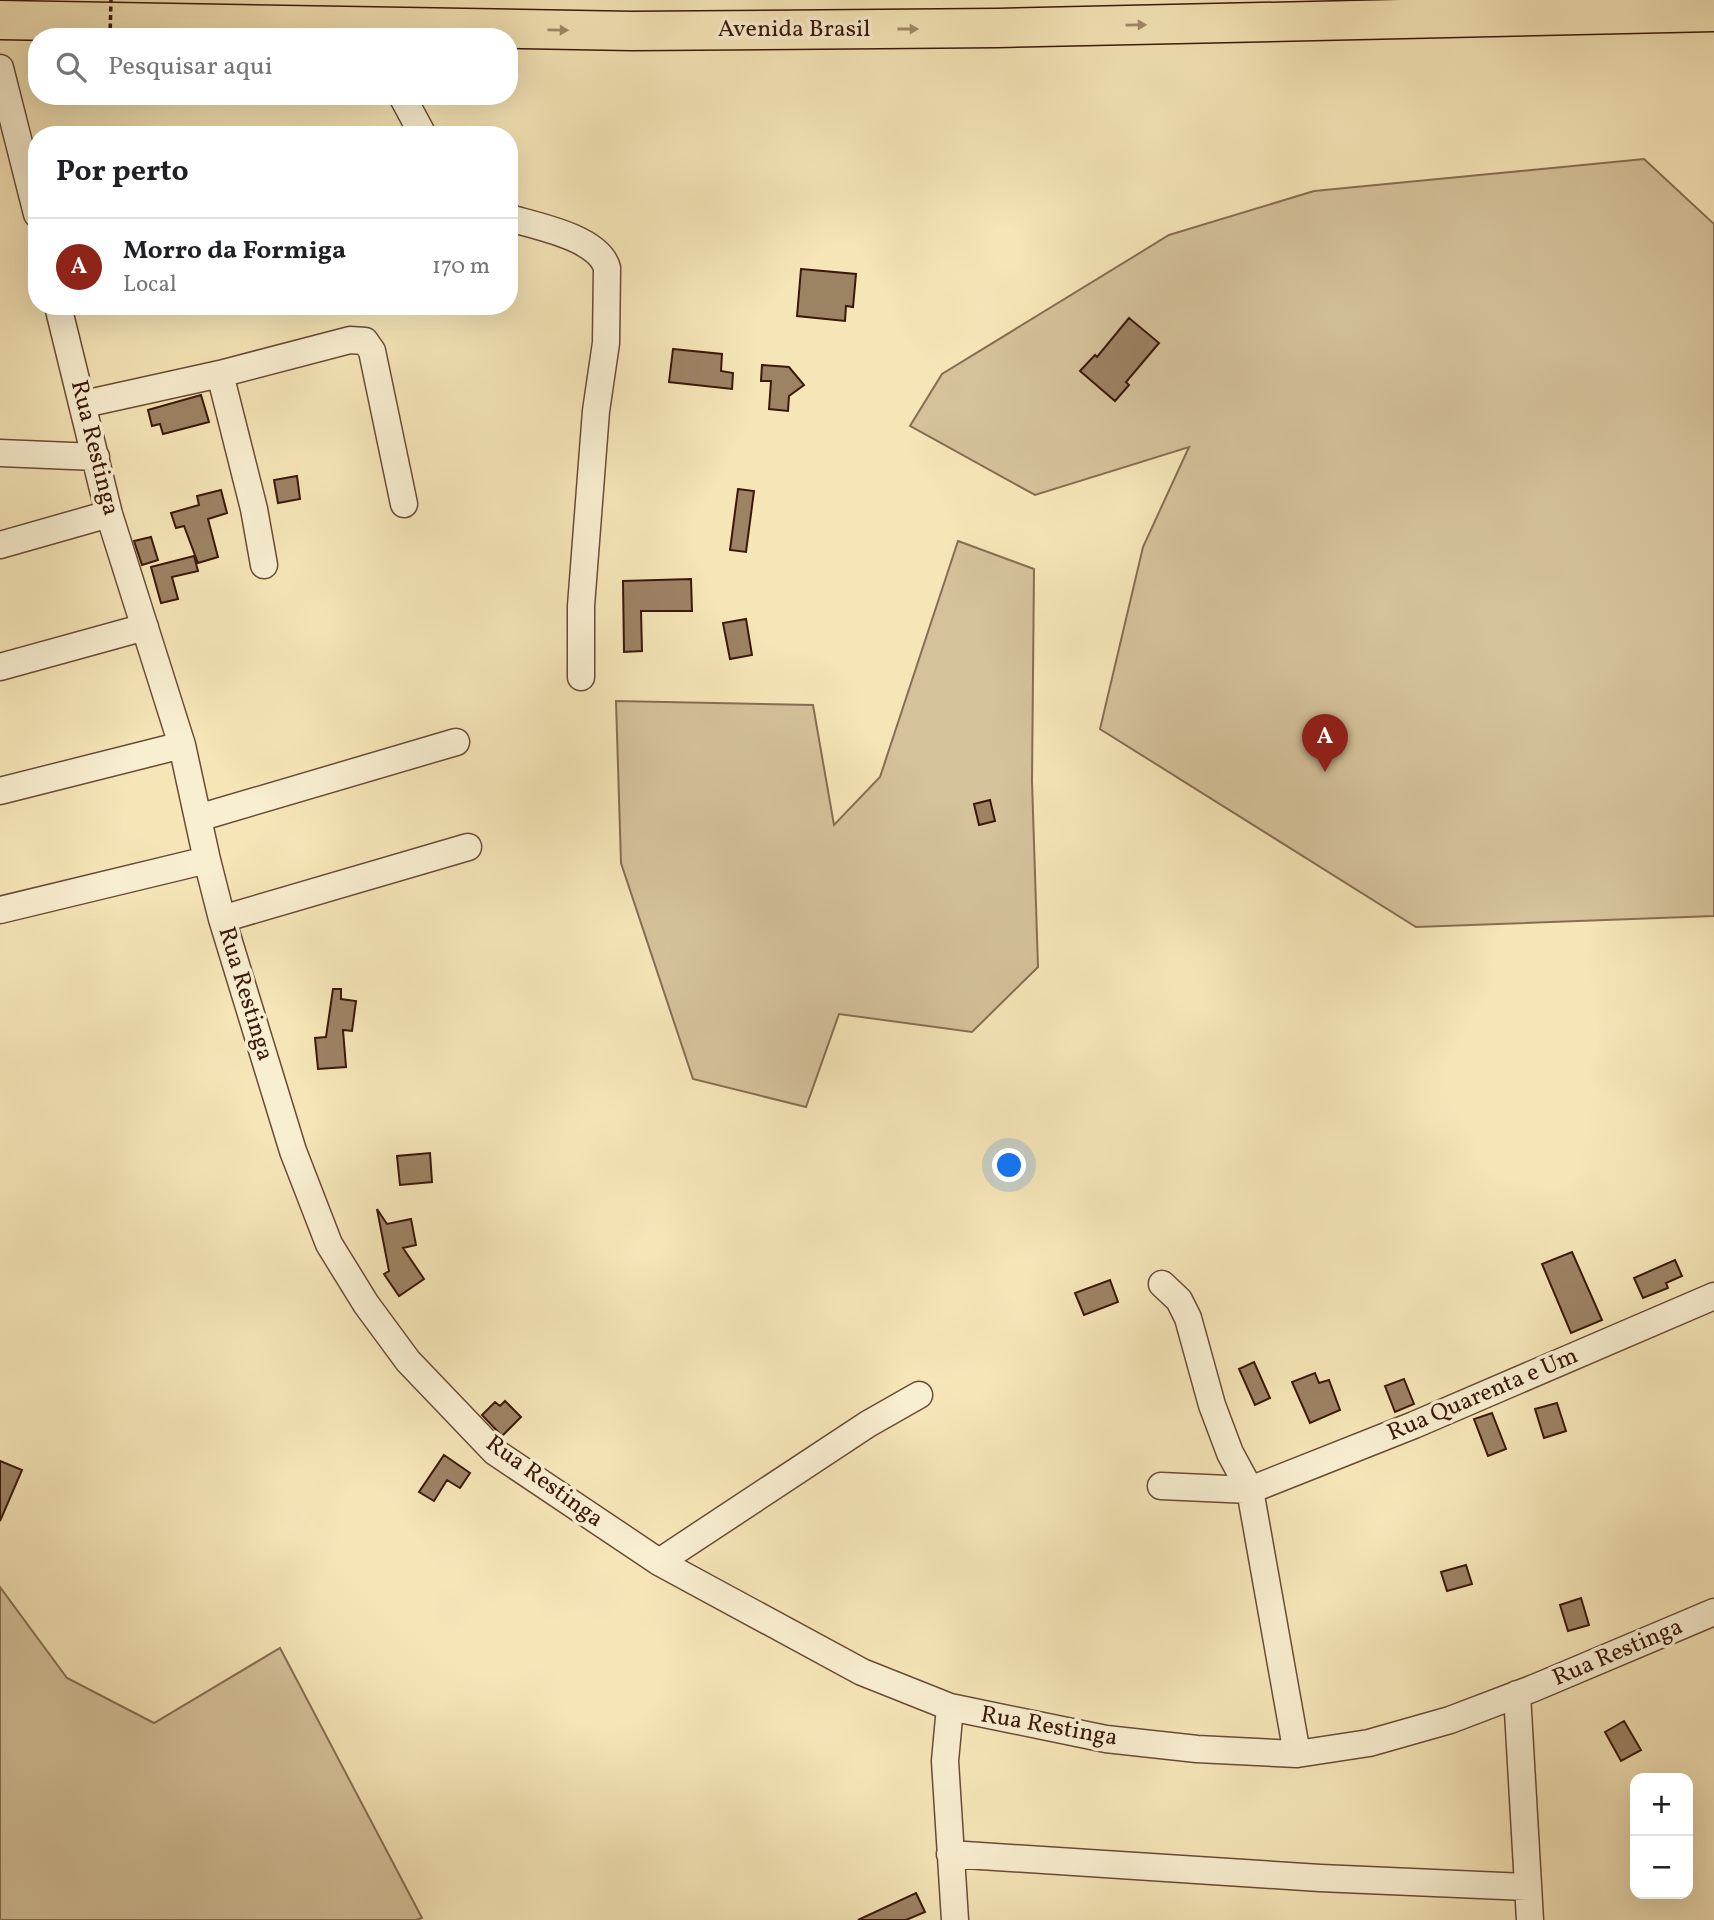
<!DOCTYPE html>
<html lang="pt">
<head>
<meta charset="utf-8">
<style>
  body { margin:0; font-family:Vollkorn,serif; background:#f6f6f6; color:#202124 }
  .controls { position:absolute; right:21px; bottom:21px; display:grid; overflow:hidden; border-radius:14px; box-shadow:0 7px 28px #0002 }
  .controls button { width:63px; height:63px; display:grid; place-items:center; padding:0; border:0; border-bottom:2px solid #e0e0e0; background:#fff; color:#202124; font:35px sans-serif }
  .you { position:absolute; left:1010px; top:1166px; width:24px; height:24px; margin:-18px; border:5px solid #fff; border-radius:50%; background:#1a73e8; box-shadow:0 0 0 10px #1a73e833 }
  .badge { display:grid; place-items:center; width:46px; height:46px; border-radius:50%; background:#8f2418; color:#fff; font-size:23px; font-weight:700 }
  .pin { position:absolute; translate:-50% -58px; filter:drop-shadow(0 2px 4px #0008) }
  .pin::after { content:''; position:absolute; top:37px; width:24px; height:21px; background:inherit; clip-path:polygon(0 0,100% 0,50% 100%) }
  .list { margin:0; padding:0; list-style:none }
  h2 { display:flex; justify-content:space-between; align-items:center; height:91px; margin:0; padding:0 28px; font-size:30px }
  h2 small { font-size:23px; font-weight:400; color:#757577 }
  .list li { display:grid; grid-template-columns:46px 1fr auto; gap:21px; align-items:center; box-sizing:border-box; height:98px; padding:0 28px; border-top:2px solid #e0e0e0 }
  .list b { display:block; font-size:26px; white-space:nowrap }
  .list p { margin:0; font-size:23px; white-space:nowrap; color:#757577 }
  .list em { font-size:23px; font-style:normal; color:#757577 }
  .icon { flex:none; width:38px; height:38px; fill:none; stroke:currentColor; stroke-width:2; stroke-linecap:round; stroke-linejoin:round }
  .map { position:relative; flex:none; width:1714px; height:1920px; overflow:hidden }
  .search { position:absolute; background:#fff; box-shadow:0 7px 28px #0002; left:28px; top:28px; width:490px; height:77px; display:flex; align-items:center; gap:18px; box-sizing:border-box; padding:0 24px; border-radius:28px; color:#757577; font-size:26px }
  .panel { position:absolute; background:#fff; box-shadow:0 7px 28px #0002; left:28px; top:126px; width:490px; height:189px; border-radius:28px }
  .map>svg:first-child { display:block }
  .green { fill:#d5c29a; stroke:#886d52; stroke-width:2 }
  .building { fill:#9c8364; stroke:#3b180b; stroke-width:2 }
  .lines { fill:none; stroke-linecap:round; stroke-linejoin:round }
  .minor-casing { stroke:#6a4b36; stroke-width:29 }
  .highway-casing { stroke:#3b180b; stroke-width:41 }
  .minor { stroke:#f8eed0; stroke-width:26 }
  .highway { stroke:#f5e5b7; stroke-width:38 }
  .path-bridge { stroke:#3b180b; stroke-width:3.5; stroke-dasharray:5 3.5; stroke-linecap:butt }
  .oneway { fill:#a1896a }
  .labels { text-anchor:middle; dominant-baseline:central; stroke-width:7; stroke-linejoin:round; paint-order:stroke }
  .street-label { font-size:24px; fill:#3b180b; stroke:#f8eed0 }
</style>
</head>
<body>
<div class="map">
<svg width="1714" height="1920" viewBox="0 0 1714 1920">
  <rect width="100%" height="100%" fill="#f5e5b7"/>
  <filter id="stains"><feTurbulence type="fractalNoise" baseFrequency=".00286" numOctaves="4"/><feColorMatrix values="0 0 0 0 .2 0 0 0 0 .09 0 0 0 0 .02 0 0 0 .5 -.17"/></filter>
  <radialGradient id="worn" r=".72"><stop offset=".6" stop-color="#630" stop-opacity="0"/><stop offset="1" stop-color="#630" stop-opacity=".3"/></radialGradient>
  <path class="green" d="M1644 159 1714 224V916L1416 927 1100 729 1143 547 1189 447 1035 495 910 426 942 374 1169 235 1314 191Z
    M958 541 1034 569 1032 781 1038 967 972 1032 839 1014 806 1107 693 1079 621 863 616 701 813 705 834 825 880 777Z
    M0 1587 67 1678 154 1723 280 1648 422 1918 416 1920H0Z"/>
  <path class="building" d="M801 269 856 274 853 307 846 306 845 321 797 316Z
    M1129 318 1159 343 1126 382 1129 385 1115 401 1080 371 1095 355 1097 357Z
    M673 349 722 354 721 371 733 373 732 389 669 382Z
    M762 365 789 367 804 385 789 396 788 411 769 409 771 381H761Z
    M201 395 209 422 163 434 160 424 152 426 148 410Z
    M297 476 300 499 278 503 274 480Z
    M738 489 754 491 746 552 730 550Z
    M221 490 227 513 208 519 218 557 198 563 184 526 176 528 171 513 199 505 197 496Z
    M151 537 158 560 142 565 134 541Z
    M194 556 198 571 172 577 178 599 161 603 151 567Z
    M691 579 692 611H641L642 651 624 652 623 581Z
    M746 619 752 655 730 659 723 623Z
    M990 800 995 821 979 825 974 804Z
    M333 989H341V999L356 1001 352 1031 343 1030 346 1067 318 1069 315 1038 326 1037Z
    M430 1153 432 1182 400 1185 397 1156Z
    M377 1209 387 1224 411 1219 416 1245 403 1248 424 1279 399 1296 384 1274 389 1271Z
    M1572 1252 1602 1320 1571 1333 1542 1264Z
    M1675 1260 1682 1276 1666 1283 1668 1288 1643 1298 1634 1278Z
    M1110 1280 1118 1302 1084 1315 1075 1293Z
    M1254 1362 1270 1398 1255 1405 1239 1369Z
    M1315 1373 1319 1383 1329 1380 1340 1410 1310 1423 1292 1382Z
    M1404 1379 1414 1404 1395 1412 1385 1386Z
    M505 1401 521 1417 502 1436 482 1415 495 1402 500 1406Z
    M1557 1403 1566 1431 1544 1438 1535 1409Z
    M1492 1413 1506 1449 1488 1456 1474 1419Z
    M444 1455 470 1473 460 1488 447 1480 434 1501 419 1492Z
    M0 1461 22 1470 0 1521Z
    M1466 1565 1472 1584 1447 1591 1441 1572Z
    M1581 1598 1589 1625 1568 1631 1560 1605Z
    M1624 1721 1641 1750 1621 1761 1605 1732Z
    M916 1893 925 1912 906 1920H858Z"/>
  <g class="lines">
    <g class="minor-casing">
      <path id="minor" d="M0 68 37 214
        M402 96 423 135
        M509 218C537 226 599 238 607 268L606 343 596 411 581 606V677
        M58 306 109 514 182 745 207 860 222 919 293 1151 329 1244 366 1304 408 1361 495 1452 659 1562 862 1672 950 1707 1106 1739 1197 1749 1297 1754 1369 1743 1450 1720 1534 1688 1714 1612
        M220 374 254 509 264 565
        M84 404 220 374 350 340 365 341 372 351 404 504
        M0 453 96 457
        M0 545 109 514
        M0 667 145 627
        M0 791 182 745
        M198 818 456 742
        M0 910 207 860
        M222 919 468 847
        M1162 1284 1179 1300 1188 1318 1212 1405 1230 1453 1250 1490 1297 1754
        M1161 1486 1250 1490 1414 1425 1714 1296
        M659 1562 868 1424 919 1395
        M1517 1694 1530 1920
        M950 1707 945 1761 955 1920
        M950 1854 1320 1878 1527 1887"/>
    </g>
    <g class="highway-casing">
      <path id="highway" d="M0 20 632 31 998 28 1714 12"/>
    </g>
    <use href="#minor" class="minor"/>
    <use href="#highway" class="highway"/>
    <path class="path-bridge" d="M110 37 111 0"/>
  </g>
  <defs><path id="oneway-solid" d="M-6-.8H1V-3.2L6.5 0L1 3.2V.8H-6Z" transform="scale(1.75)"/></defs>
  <g class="oneway">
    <use href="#oneway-solid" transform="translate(1136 25) rotate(-1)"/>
    <use href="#oneway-solid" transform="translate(908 29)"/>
    <use href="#oneway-solid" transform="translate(558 30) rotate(1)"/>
  </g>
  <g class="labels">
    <g class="street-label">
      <text x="794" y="30">Avenida Brasil</text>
      <text transform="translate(94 448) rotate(76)">Rua Restinga</text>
      <text transform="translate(245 994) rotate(73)">Rua Restinga</text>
      <text transform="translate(1483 1395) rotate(-23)">Rua Quarenta e Um</text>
      <text transform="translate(544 1482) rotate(36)">Rua Restinga</text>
      <text transform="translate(1618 1653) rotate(-23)">Rua Restinga</text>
      <text transform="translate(1049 1727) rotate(10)">Rua Restinga</text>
    </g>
  </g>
  <rect width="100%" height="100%" filter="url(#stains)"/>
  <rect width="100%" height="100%" fill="url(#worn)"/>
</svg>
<div class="controls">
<button>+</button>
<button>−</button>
</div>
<div class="you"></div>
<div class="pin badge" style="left:1325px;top:772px">A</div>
<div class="search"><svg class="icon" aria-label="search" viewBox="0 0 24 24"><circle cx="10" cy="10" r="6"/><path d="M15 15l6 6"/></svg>Pesquisar aqui</div>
<section class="panel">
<h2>Por perto<small></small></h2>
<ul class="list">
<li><span class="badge">A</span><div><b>Morro da Formiga</b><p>Local</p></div><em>170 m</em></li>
</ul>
</section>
</div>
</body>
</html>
